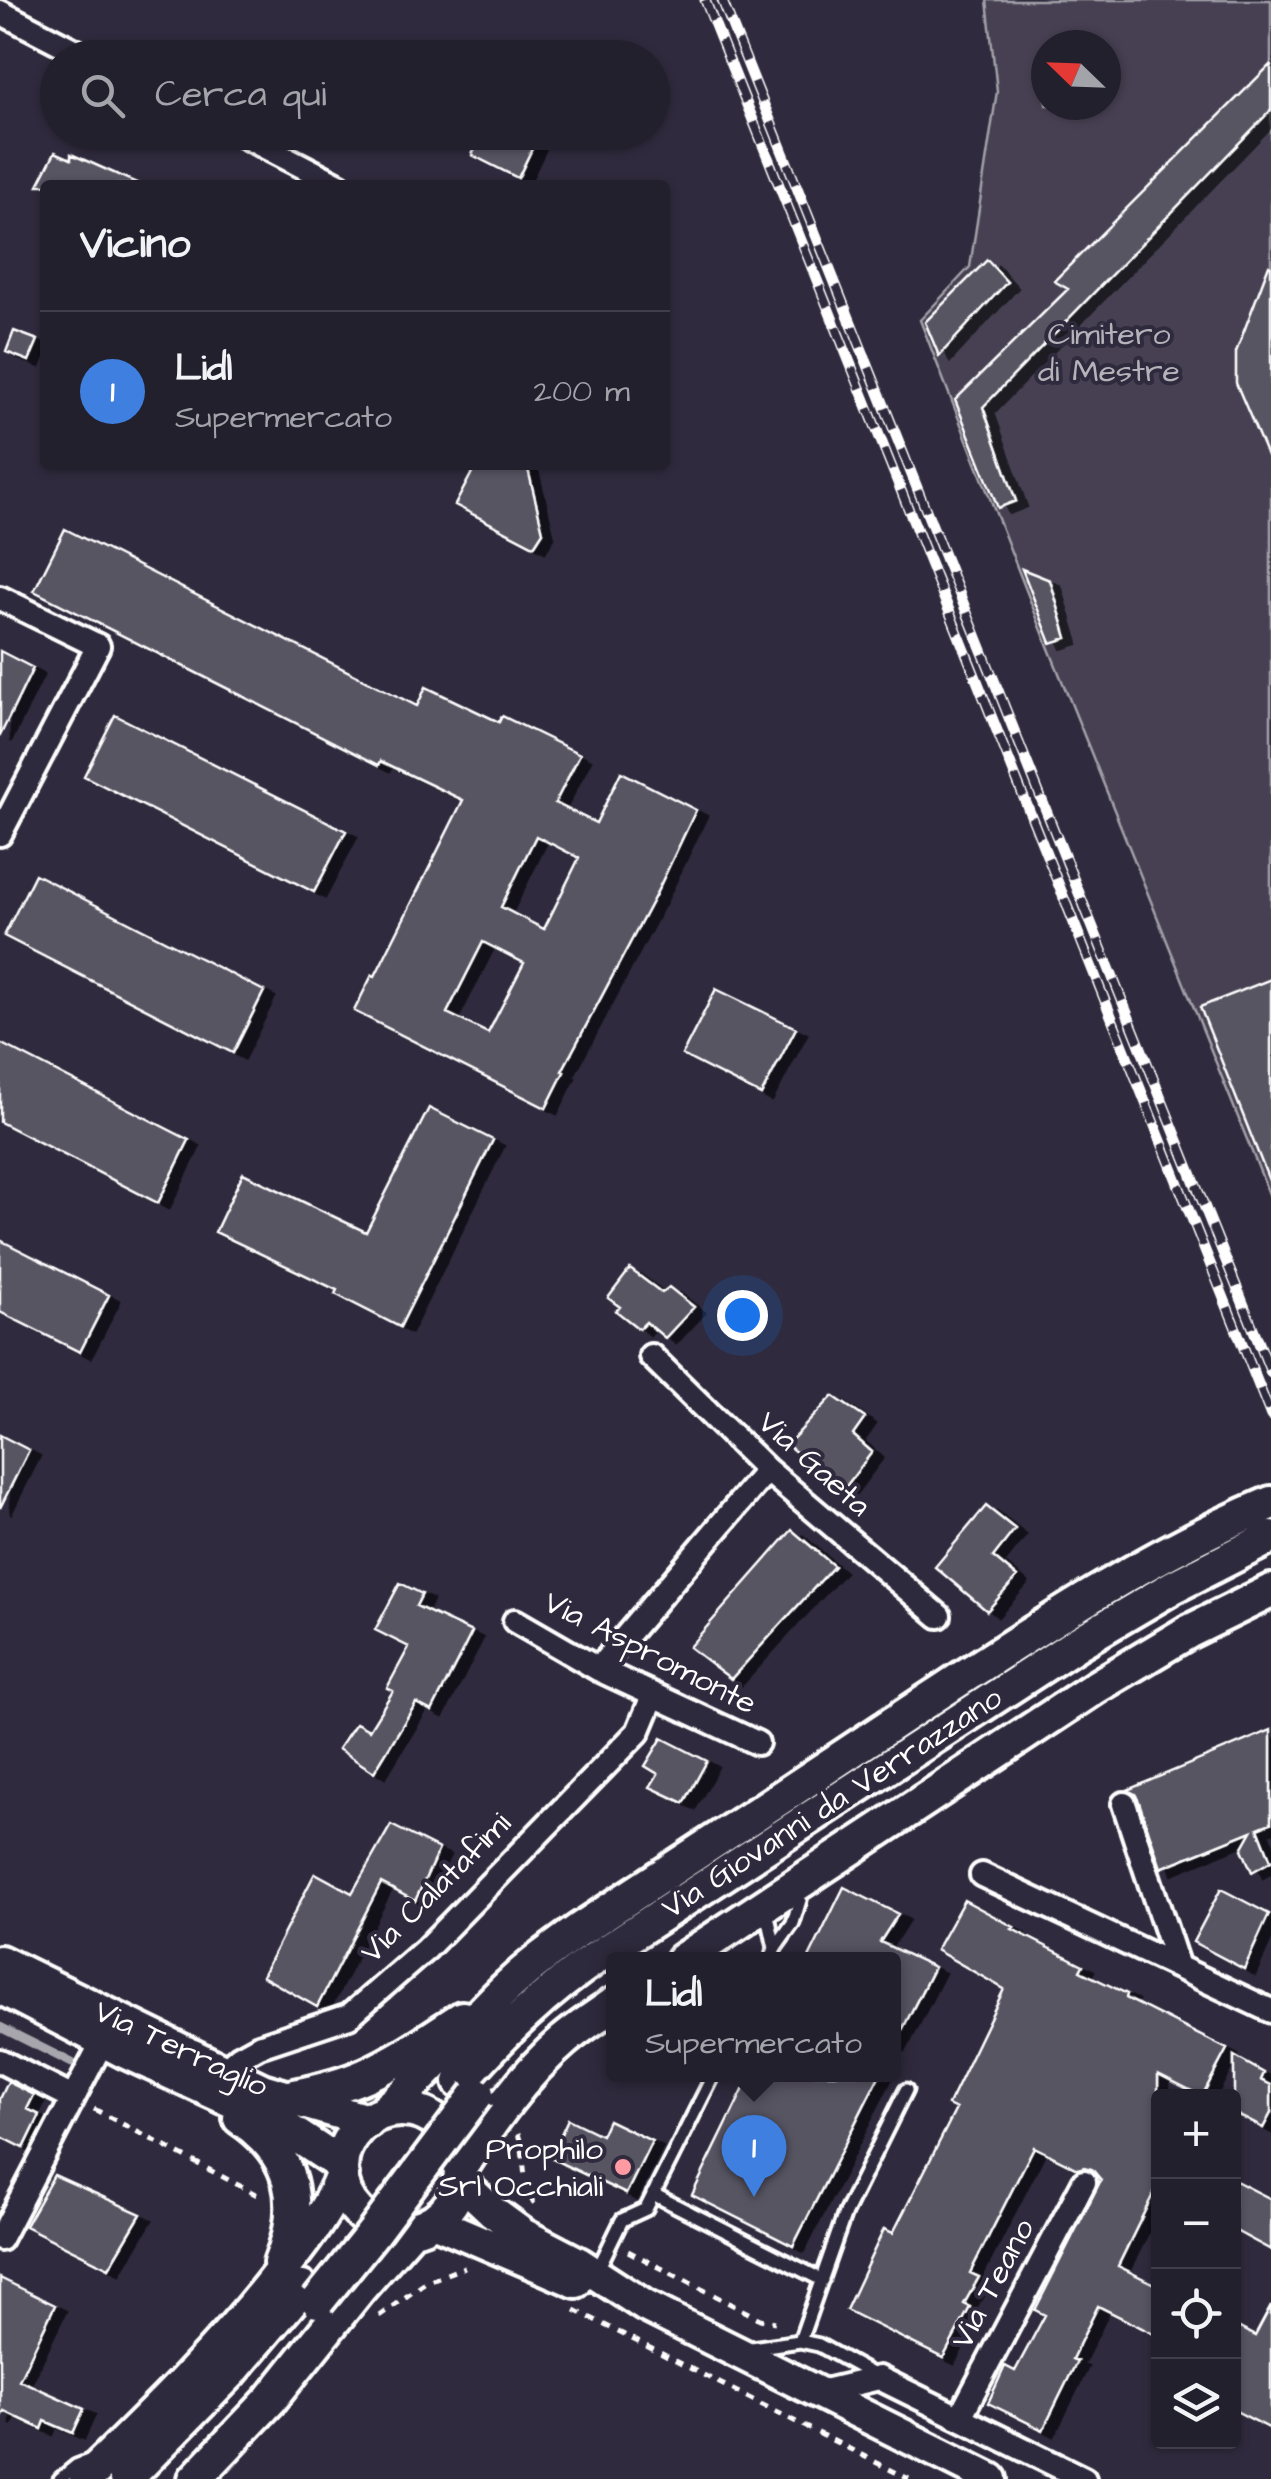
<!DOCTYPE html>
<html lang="it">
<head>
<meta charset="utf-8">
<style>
  body { margin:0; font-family:"Architects Daughter",sans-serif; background:#2b2836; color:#f1f3f6 }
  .controls { position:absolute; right:30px; bottom:30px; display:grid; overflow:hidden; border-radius:10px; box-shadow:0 2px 8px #0004 }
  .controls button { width:90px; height:90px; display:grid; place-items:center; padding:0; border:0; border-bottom:2px solid #403e4a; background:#23202e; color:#f1f3f6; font:50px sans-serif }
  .compass { position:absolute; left:1031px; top:30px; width:90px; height:90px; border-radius:50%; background:#23202e; box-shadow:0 2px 8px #0004; rotate:293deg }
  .you { position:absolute; left:742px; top:1315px; width:35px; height:35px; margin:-25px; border:8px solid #fff; border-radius:50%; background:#1a73e8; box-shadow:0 0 0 15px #1a73e833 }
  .badge { display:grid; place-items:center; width:65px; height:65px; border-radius:50%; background:#ff9aa2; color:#fff; font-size:32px; font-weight:700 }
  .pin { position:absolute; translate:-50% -82px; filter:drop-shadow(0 2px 5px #0008) }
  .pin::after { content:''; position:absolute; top:52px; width:35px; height:30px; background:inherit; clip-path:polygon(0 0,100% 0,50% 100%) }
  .popup { position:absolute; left:606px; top:1952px; width:295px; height:130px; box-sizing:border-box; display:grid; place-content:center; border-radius:10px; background:#23202e; filter:drop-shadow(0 2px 8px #0005); font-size:32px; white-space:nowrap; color:#a3a3aa }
  .popup b { font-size:38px; color:#f1f3f6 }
  .popup::after { content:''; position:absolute; left:50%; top:100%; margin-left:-20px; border:20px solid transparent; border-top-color:#23202e }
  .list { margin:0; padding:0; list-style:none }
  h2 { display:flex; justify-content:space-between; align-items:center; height:130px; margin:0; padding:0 40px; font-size:42px }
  h2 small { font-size:32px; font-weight:400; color:#a3a3aa }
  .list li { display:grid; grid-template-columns:65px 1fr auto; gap:30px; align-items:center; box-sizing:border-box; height:160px; padding:0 40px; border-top:2px solid #403e4a }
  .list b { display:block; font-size:38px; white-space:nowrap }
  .list p { margin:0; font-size:32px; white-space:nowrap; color:#a3a3aa }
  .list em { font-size:32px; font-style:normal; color:#a3a3aa }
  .icon { flex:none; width:55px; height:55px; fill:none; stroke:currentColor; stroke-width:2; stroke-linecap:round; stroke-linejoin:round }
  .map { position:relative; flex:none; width:1271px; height:2479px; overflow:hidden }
  .search { position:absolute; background:#23202e; box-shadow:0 2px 8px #0004; left:40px; top:40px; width:630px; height:110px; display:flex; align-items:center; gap:25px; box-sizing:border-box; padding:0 35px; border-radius:55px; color:#a3a3aa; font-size:38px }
  .panel { position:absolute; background:#23202e; box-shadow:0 2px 8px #0004; left:40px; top:180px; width:630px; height:290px; border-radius:10px }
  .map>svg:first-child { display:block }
  .green { fill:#464152; stroke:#a2a0a8; stroke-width:2.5; fill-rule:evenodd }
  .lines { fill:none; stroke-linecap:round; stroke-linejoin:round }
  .stream { stroke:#a7a6ad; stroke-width:9 }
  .building { fill:#595564; stroke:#fff; stroke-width:2.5; fill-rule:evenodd; filter:url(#shadow) }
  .service-casing { stroke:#fff; stroke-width:19 }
  .minor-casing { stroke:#fff; stroke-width:30 }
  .tertiary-casing { stroke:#fff; stroke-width:38 }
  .secondary-casing { stroke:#fff; stroke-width:40 }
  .path { stroke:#fff; stroke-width:5; stroke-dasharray:8 8; stroke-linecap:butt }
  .service { stroke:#2f2a3d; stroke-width:11 }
  .minor { stroke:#2f2a3d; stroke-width:22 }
  .tertiary { stroke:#2f2a3d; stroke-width:30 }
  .secondary { stroke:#2f2a3d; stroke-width:32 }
  .rail-casing { stroke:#fff; stroke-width:11 }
  .rail { stroke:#2f2a3d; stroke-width:8; stroke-dasharray:22; stroke-linecap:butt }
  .secondary-bridge-casing { stroke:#fff; stroke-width:40; stroke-linecap:butt }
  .secondary-bridge { stroke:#2f2a3d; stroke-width:32 }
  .poi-dot { fill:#ff9aa2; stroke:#2f2a3d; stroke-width:4 }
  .labels { text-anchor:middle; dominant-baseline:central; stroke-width:8; stroke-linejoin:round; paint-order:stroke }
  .park-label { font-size:32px; fill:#b5b3ba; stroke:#2f2a3d }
  .street-label { font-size:32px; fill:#fff; stroke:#2f2a3d }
  .poi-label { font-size:32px; fill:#fff; stroke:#2f2a3d; text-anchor:end }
</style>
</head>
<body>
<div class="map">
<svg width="1271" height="2479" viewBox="0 0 1271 2479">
  <defs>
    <filter id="shadow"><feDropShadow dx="11" dy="6" stdDeviation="0" flood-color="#0009"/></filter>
  </defs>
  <rect width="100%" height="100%" fill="#2f2a3d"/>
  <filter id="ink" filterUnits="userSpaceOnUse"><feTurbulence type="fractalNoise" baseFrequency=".01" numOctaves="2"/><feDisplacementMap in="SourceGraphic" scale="20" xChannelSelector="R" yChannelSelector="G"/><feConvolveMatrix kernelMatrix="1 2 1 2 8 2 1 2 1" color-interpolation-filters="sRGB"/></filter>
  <g filter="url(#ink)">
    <path class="green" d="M987 0H1271V1199L1048 646 920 320 970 267 997 91ZM1046 45H1106V105H1046Z"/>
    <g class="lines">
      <path class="stream" d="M0 2027 72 2063"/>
    </g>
    <path class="building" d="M1271 64V110L983 407 1016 501 998 508 955 400 1068 289 1054 281Z
      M482 132H540L518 178 472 155Z
      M55 152 71 159V154L141 185H38Z
      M987 260 1007 282 939 356 925 322Z
      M1269 265 1271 266V465L1236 383V352Z
      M14 331 38 340 29 361 6 352Z
      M476 465H527L543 532 534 546 455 505Z
      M65 529 417 706 426 687 499 722 502 716 580 754 555 803 596 823 621 772 696 810 655 896 562 1071 564 1072 546 1108 354 1011 372 975 375 976 463 800 381 761 379 765 34 591ZM536 836 579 858 544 929 501 907ZM483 942 524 963 488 1033 447 1013Z
      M1022 569 1050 580 1067 638 1051 643Z
      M0 651 33 668 0 736Z
      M115 715 346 831 314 892 84 776Z
      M35 874 264 991 233 1053 4 936Z
      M1271 979V1183H1270L1200 1007Z
      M716 989 796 1028 761 1095 682 1055Z
      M0 1043 189 1140 158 1203 0 1122Z
      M429 1108 493 1140 400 1327 335 1294 337 1290 215 1232 243 1173 366 1232Z
      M0 1240 109 1295 80 1352 0 1312Z
      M630 1269 662 1293 669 1287 694 1307 665 1338 646 1322 639 1329 616 1311 620 1307 608 1298Z
      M833 1396 865 1418 853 1435 872 1452 844 1489 802 1460 803 1458 787 1445Z
      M0 1435 29 1450 0 1508Z
      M986 1506 1015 1529 993 1557 1017 1577 987 1611 935 1567Z
      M792 1530 834 1566 731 1679 689 1647Z
      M400 1583 422 1594 416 1606 472 1632 432 1711 416 1703 374 1772 338 1749 356 1723 369 1730 393 1691 387 1688 409 1647 375 1630Z
      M1271 1730V1823L1258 1828 1271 1861 1252 1872 1242 1849 1252 1831 1161 1868 1138 1799 1135 1794 1127 1790Z
      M662 1738 707 1761 684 1803 650 1787 658 1774 645 1766Z
      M391 1825 439 1849 415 1901 381 1883 317 2007 262 1976 315 1873 352 1893Z
      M844 1887 898 1914 880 1942 934 1967 894 2046V1960H808Z
      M1221 1889 1269 1914 1244 1969 1193 1942Z
      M964 1900 1014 1927 1012 1929 1083 1965 1080 1971 1127 1994 1126 1998 1227 2049 1202 2096 1158 2074V2184L1118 2266 1158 2286V2336L1098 2306 1072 2359 1077 2361 1043 2430 988 2403 1005 2366 1015 2371 1045 2315 1035 2310 1101 2180 1092 2169 1084 2167 1078 2169 1034 2147 970 2273 979 2277 964 2304 970 2307 943 2358 846 2310 884 2229 893 2233 956 2109 948 2105 1004 1989 936 1950Z
      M1234 2056 1264 2073 1261 2080 1271 2085V2113L1263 2128 1234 2113Z
      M751 2074H880L793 2246 692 2195Z
      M8 2082 34 2095 27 2109 40 2115 24 2148 0 2136V2099Z
      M568 2119 601 2135 608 2120 652 2141 626 2194 550 2158Z
      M54 2175 141 2214 109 2268 25 2226Z
      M1234 2180 1271 2199V2250L1234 2230Z
      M0 2278 55 2305 19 2380 84 2409 73 2433 45 2421 42 2429 4 2411 0 2419Z
      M1271 2306V2429L1234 2410V2325L1255 2336Z"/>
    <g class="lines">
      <g class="service-casing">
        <path id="service" d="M768 1916 775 1948
          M771 1960 775 1948 793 1923 800 1900
          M653 2194 822 2280
          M596 2273 622 2220 646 2209 714 2074
          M800 2341 845 2213 906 2090
          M745 2349 800 2341 819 2345 877 2377
          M60 2479 76 2466 89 2461"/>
      </g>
      <g class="minor-casing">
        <path id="minor" d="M0 12 89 58
          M236 132 339 185
          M0 598 98 646 0 834
          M651 1356 767 1470 939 1616
          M515 1621 598 1669 757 1743
          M598 1669 767 1470
          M1124 1804 1178 1967
          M982 1875 1271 2011
          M0 2061 73 2098
          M222 2072 239 2057 259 2046 349 2016 426 1949 638 1732 653 1696
          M0 2239 109 2029
          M820 2392 879 2378 1084 2479
          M960 2417 1084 2182"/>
      </g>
      <g class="tertiary-casing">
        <path id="tertiary" d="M460 2181 493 2212 523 2234 579 2263 645 2306 991 2479
          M433 2221 576 2282"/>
      </g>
      <g class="secondary-casing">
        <path id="secondary" d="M682 1960 1096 1687 1188 1632 1271 1591
          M0 1962 262 2090 368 2121
          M0 1987 124 2051 272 2119 341 2165
          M460 2082C504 2032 545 1992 600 1955L1078 1643 1173 1587 1271 1537
          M290 2097C315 2092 342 2086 366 2075 400 2060 431 2038 462 2018
          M341 2170a60 60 0 1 1 120 0a60 60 0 1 1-120 0Z
          M380 2114C427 2077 463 2029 506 1988 529 1966 554 1948 579 1930 694 1855 808 1780 922 1704 1034 1631 1147 1555 1271 1503
          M240 2118C294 2154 304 2204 280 2263
          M461 2168C490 2123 523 2075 563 2041 579 2027 597 2016 614 2004
          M86 2479C154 2413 222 2347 280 2272 304 2241 328 2212 342 2175
          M126 2479 230 2373 302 2288
          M195 2479 271 2399 359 2289 412 2229"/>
      </g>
      <path class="path" d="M94 2109 261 2197
        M518 2134C527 2158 520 2180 534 2204
        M628 2251 760 2319 775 2322
        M575 2310 909 2479
        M379 2316 428 2281 465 2267"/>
      <use href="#service" class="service"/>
      <use href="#minor" class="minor"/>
      <use href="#tertiary" class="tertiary"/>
      <use href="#secondary" class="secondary"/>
      <g class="rail-casing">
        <path id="rail" d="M705 0 1271 1416
          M722 0 1271 1373"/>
      </g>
      <use href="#rail" class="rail"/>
      <g class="secondary-bridge-casing">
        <path id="secondary-bridge" d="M318 2301 373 2233 477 2094"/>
      </g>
      <use href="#secondary-bridge" class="secondary-bridge"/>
    </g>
  </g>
  <circle class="poi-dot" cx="623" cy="2167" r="10"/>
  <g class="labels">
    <g class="park-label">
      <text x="1109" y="334">Cimitero<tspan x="1109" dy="37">di Mestre</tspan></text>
    </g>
    <g class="street-label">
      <text transform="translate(814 1464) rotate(42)">Via Gaeta</text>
      <text transform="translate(650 1653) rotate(27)">Via Aspromonte</text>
      <text transform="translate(832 1803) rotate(-33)">Via Giovanni da Verrazzano</text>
      <text transform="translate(436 1888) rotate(-45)">Via Calatafimi</text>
      <text transform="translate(181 2049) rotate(25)">Via Terraglio</text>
      <text transform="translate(993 2284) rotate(-62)">Via Teano</text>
    </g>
    <g class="poi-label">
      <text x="603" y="2149">Prophilo<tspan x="603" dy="37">Srl Occhiali</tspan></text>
    </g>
  </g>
</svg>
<div class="controls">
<button>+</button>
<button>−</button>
<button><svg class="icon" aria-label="locate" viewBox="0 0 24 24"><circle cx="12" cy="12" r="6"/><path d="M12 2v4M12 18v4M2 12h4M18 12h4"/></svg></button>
<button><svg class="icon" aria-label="layers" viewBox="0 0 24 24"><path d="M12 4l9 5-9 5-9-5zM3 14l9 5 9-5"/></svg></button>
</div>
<svg class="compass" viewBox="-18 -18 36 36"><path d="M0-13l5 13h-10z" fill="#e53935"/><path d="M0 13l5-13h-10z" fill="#a3a3aa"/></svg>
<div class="you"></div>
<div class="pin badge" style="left:754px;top:2197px;background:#3f7fe0">1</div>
<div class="popup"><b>Lidl</b>Supermercato</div>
<div class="search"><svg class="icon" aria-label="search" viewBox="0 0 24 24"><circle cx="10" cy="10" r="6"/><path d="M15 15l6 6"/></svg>Cerca qui</div>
<section class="panel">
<h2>Vicino<small></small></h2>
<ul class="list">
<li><span class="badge" style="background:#3f7fe0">1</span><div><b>Lidl</b><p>Supermercato</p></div><em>200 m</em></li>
</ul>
</section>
</div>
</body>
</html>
